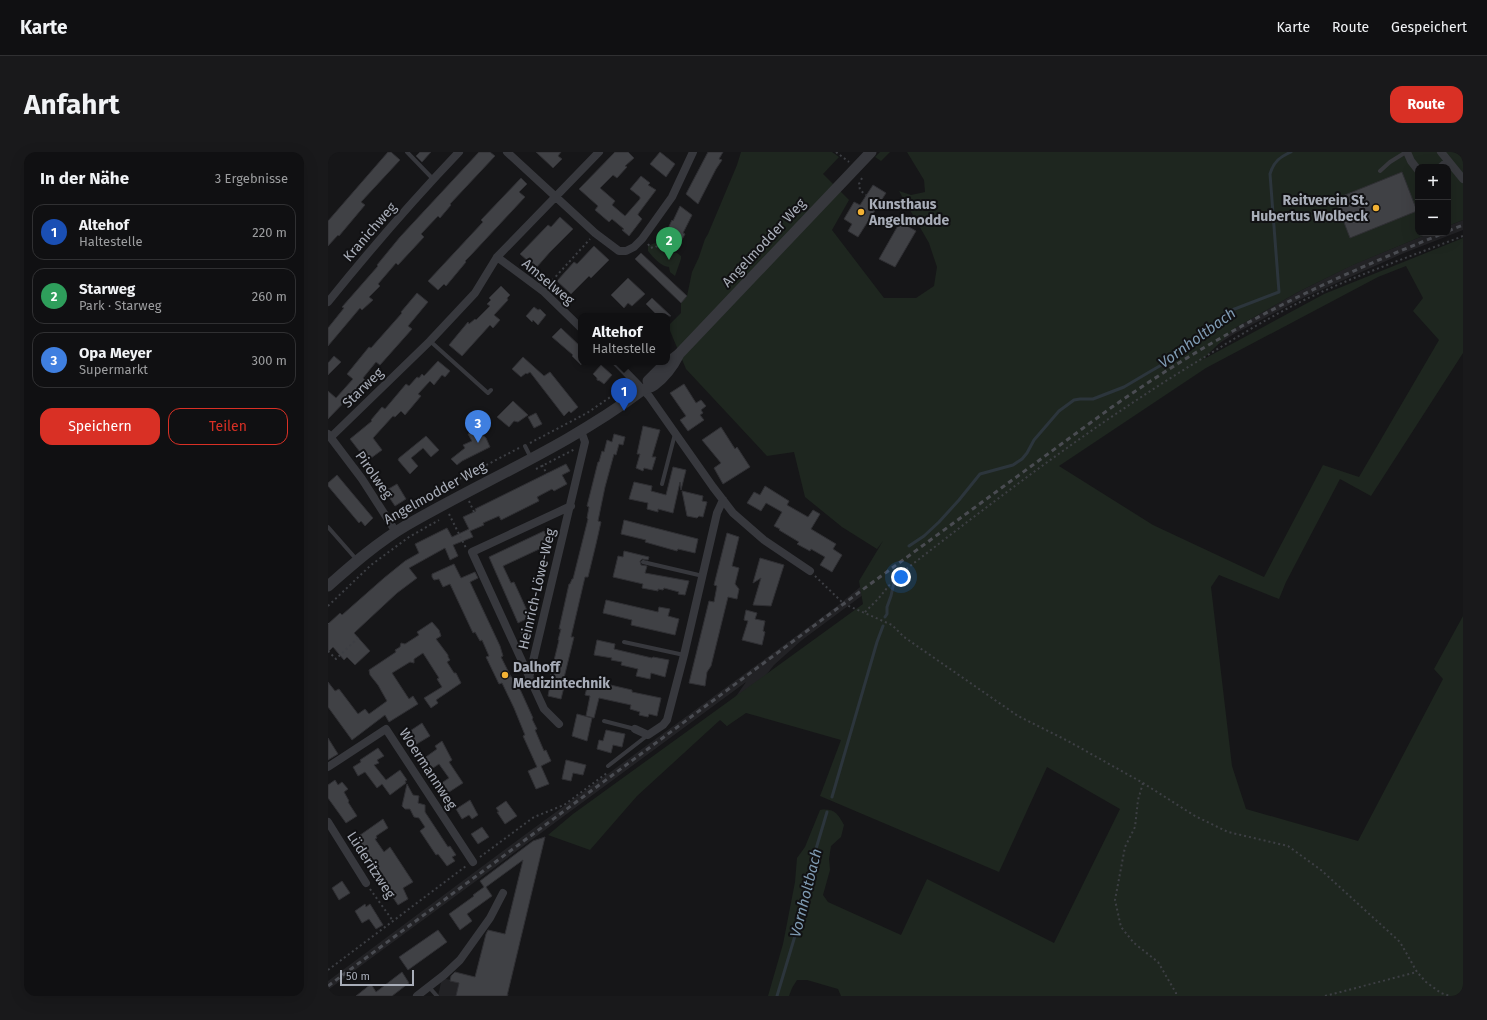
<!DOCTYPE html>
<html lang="de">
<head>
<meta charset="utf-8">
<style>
  body { margin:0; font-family:"Fira Sans",sans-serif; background:#19191b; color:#f1f3f6 }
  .controls { position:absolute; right:12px; top:12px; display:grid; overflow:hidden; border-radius:8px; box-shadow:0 4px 16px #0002 }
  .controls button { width:36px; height:36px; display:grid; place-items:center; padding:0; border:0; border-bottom:1px solid #303032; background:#101012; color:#f1f3f6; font:20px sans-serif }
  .scale { position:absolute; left:12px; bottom:10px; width:74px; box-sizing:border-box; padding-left:4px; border:2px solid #a8adb8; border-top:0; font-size:11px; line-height:14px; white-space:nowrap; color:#a8adb8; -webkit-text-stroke:3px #111113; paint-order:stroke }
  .you { position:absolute; left:573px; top:425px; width:14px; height:14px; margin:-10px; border:3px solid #fff; border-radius:50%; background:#1a73e8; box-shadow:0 0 0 6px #1a73e833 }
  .badge { display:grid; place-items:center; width:26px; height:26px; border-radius:50%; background:#d93025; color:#fff; font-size:13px; font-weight:700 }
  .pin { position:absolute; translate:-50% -33px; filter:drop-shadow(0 1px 2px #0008) }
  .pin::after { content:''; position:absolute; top:21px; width:14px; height:12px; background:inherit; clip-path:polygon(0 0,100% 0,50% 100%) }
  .popup { position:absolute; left:250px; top:161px; width:92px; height:52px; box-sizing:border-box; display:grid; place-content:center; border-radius:8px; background:#101012; filter:drop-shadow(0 1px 3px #0005); font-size:13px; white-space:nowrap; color:#9c9d9f }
  .popup b { font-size:15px; color:#f1f3f6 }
  .popup::after { content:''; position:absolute; left:50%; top:100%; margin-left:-8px; border:8px solid transparent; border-top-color:#101012 }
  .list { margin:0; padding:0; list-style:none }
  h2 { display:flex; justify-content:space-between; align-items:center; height:52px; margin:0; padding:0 16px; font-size:17px }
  h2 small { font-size:13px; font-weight:400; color:#9c9d9f }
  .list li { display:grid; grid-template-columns:26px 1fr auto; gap:12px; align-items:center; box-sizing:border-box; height:56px; margin:0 8px 8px; padding:0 8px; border:1px solid #303032; border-radius:12px }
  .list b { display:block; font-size:15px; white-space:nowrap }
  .list p { margin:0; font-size:13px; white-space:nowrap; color:#9c9d9f }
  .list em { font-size:13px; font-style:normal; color:#9c9d9f }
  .actions { display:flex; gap:8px; padding:12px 16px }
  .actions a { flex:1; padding:9px 0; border:1px solid #d93025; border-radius:12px; text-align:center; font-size:14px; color:#d93025 }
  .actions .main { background:#d93025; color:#fff }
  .map { position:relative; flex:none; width:1135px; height:844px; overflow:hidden; border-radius:12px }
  header { display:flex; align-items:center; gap:24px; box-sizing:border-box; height:56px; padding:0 20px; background:#101012; border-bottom:1px solid #303032 }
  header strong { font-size:19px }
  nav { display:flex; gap:22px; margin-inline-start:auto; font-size:14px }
  .intro { display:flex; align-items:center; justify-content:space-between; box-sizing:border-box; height:96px; padding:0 24px }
  h1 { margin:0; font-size:28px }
  .button { padding:10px 18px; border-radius:12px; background:#d93025; color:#fff; font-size:14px; font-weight:700 }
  main { display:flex; gap:24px; padding:0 24px }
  aside { flex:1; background:#101012; border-radius:12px; box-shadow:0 4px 16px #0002 }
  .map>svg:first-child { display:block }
  .built { fill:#222225 }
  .green { fill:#1e261f; fill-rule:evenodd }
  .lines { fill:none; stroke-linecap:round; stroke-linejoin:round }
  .stream { stroke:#2c353c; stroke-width:3 }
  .building { fill:#404145; stroke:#303034 }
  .path { stroke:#3d3f44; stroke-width:2; stroke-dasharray:2 3; stroke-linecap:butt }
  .service { stroke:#37383d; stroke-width:4 }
  .minor { stroke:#37383d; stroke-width:8 }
  .tertiary { stroke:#37383d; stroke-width:11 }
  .rail { stroke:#4a4c52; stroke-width:3; stroke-dasharray:5 4; stroke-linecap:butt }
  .poi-dot { fill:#f2b134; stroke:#111113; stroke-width:1.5 }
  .labels { text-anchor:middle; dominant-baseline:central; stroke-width:4; stroke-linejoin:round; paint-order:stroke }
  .poi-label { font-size:14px; font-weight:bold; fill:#a8adb8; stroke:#111113; text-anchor:start }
  .street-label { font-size:14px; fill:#a8adb8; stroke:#111113 }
  .water-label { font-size:15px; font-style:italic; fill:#7f9bb3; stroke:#111113 }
</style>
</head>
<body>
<header>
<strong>Karte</strong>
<nav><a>Karte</a><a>Route</a><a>Gespeichert</a></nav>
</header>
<div class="intro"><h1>Anfahrt</h1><a class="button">Route</a></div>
<main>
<aside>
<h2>In der Nähe<small>3 Ergebnisse</small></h2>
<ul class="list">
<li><span class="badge" style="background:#1a4fb4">1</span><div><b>Altehof</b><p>Haltestelle</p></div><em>220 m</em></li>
<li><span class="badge" style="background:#2e9e5b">2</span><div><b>Starweg</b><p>Park · Starweg</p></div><em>260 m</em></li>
<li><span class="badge" style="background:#3f7fe0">3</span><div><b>Opa Meyer</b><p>Supermarkt</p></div><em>300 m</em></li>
</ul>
<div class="actions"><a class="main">Speichern</a><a>Teilen</a></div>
</aside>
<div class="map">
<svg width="1135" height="844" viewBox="0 0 1135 844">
  <rect width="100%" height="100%" fill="#161618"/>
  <path class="built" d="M1135 68V78L1076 101 973 147 906 182 832 229 624 377 474 488 446 513 399 574 392 567 418 530 0 838V829L202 679 509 454 565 408 907 176 972 139 1024 113 1102 81H1120V74Z
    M114 826 181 842 180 844H110Z"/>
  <path class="green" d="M413 0H504L511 5 495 22 521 48 504 78 556 146H588L606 134 609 115 601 91 571 39 583 43 597 40 596 28 579 0H1135V68L1120 74V15H1090V81H1102L1025 113 972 139 907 176 874 208 996 142 1135 86V201L1043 344 1012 327 958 430 951 447 891 423 883 435 904 614 918 657 1030 689 1115 527 1106 517 1135 464V844H513L510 837 479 828H469L464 836 461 844H440L455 792 467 730 469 706 477 695 492 658C506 656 510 662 516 673L513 685 503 694 501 707 502 718 495 743 500 750 573 783 599 727 726 791 792 657 719 615 671 720 492 644 513 588 418 561 399 574 392 568 309 644 262 698 220 683 245 662 535 452 531 429 555 389 549 397 514 375 477 345 466 300 439 304 358 217 340 174 353 161V151L359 144 364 120 371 105 377 87 380 82 409 13ZM1078 114 1095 146 1085 159 1111 188 1031 325 995 313 936 425 825 373 731 314 878 216 1050 125Z
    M552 0H562L553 9 547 5Z
    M327 91 342 97 344 101H349L353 104V107L347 124 342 120 341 115C332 114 325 105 320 99V94Z"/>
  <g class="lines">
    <path class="stream" d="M581 394 596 384 611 370 631 348 652 322 685 313 694 307 699 301 706 288 731 259 746 248 752 247H765L796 235 823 219 849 204 887 172 897 162 904 158 951 140 942 22C946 9 952 5 963 0
      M557 465 559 462V455L563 444 566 430
      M504 645 549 490 555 474
      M449 844 484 727 482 717 499 660"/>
  </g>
  <path class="building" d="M60 0H63L72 8 33 50 37 53 11 84 10 83 0 94V69Z
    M92 0H103L94 10 88 4Z
    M151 0H162L167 4 122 52 123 53 112 66 110 64 93 82 96 85 70 113 68 111 50 132 52 134 41 145 45 148 34 158 32 156 0 194V176L16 156 14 155 50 114 49 113 72 85Z
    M208 0H233L230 4 234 7 225 16Z
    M287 0H300L306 6 297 14 299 15 289 26 285 23 272 36 287 49 284 53 297 64 312 47V45L302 37 313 24 322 31 320 33 328 38 310 62V63L314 67 301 84 294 78 296 77 284 67 281 70 267 58 270 54 251 37Z
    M332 0 347 12 338 25 322 12Z
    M380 0H395L391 7 394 8 388 17 370 52 358 42Z
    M1074 20 1089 59 1022 86 1007 47Z
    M193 26 199 32 191 40 197 45 143 103 137 109 138 110 118 134 116 132 110 138 100 129 155 70 153 68Z
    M545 33 558 41 530 85 520 79 524 72 516 67 526 50 532 53Z
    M352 54 364 63 355 81 357 82 351 93 336 85 344 68 345 69Z
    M232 65 245 77 222 100 208 116 192 102 220 73 223 75Z
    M572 70 588 79 567 115 551 107Z
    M266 94 281 108 263 126 261 124 243 142 229 129 246 110 249 112Z
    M313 101 359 144 353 151 307 107Z
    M300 126 317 142 304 154 300 151 296 156 283 143Z
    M173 134 182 143 179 146 180 148 166 163 172 168 165 176 162 173 134 204 121 193 140 170 141 172 147 167 148 168 162 154 159 152 163 148 161 146Z
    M89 141 100 150 80 174 84 177 52 213 48 210 35 226 37 228 28 240 27 239 0 267V239L8 246 25 227 19 222 41 195 43 196 74 161 73 160Z
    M324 146 343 164H330L318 152Z
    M206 155 210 158 212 157 218 163 210 173 205 168 204 170 198 164Z
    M233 176 253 195V213L244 204 245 203 224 185Z
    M6 204 13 210 0 223V211Z
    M195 205 216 224 222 220 250 255 243 261 241 259 236 264 202 220 199 222 198 221 193 225 184 217Z
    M110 209 122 219 117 225 114 223 106 233 102 229 90 242 93 244 77 263 73 259 67 265 65 264 45 286 54 298 39 309 22 287 44 269 43 268 54 255 57 257 78 232 81 234 89 225 91 226 94 222 96 224Z
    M273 213 284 223 276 232 272 229 269 228V226L265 222Z
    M356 232 368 251 373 248 378 254 373 258 375 261 372 263 376 268 360 279 352 268 358 264 342 241Z
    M185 249 200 263 190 270 186 269 181 275 169 265Z
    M208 261 214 272 206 276 200 265Z
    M315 274 332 278 324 305H328L324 318 316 316 315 319 308 316 312 302H309Z
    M393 275 407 297 409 295 422 315 395 332 386 316 393 311 374 288Z
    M147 279 149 282 152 281 158 286 162 295 134 309 129 313 123 307 137 296 135 293 144 289 140 282Z
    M286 282 297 285 295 293 291 292 288 303 286 302 277 335 270 369 273 370 268 392 260 425H257L243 485H246L235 530 237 531 233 547 220 544 222 533H220L231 488H230L233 477H231L241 432H242L244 427H245L260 367 259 366 261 355 259 354 270 310H271L274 299 276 300 279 288 284 290Z
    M98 284 111 298 103 305 95 296 83 306 90 314 82 322 70 308 71 306Z
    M238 312 242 319 234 323 239 332 226 339 224 337 209 345 211 349 173 368 171 364 155 371 156 373 142 379 145 385 125 393 130 404 122 408 117 396 81 416 89 426 69 441 26 481 42 499 27 513 19 505 16 508 5 495 0 500V472L12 461 14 463 56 426 77 409 91 401 87 392 119 376 124 385 141 377 135 365 148 359 147 357Z
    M345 315 358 318 353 338 352 330 345 361 330 357V360L319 357 320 351 301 347 306 330 324 334 323 339 338 343Z
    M9 323 45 366 37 374 33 369 31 371 0 334V331Z
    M69 332 78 347 67 354 57 339Z
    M437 334 461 349 459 353 480 365 485 358 492 362 483 377 508 392 505 397 514 403 504 420 492 413 497 405 483 397 482 399 469 392 471 390 451 378 452 377 446 374 454 360 438 351 433 359 419 351 426 340 432 343Z
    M354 339 375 344 374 349 379 350 375 365 371 364 369 366 359 364Z
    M296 368 370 387 367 401 350 397 349 399 317 390 318 388 293 382Z
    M216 379 222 392 175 414 183 431 186 430 202 465 190 471 161 405Z
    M399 381 411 385 404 414 411 416 407 432 411 437 409 447 400 445 383 514 379 520 377 534 361 531 381 449 386 450 389 434 386 433Z
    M296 399 321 405 320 408 314 407 312 409 313 413 319 414 317 421 361 429 357 443 350 442 351 440 336 436 335 438 330 437V439L314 436 315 432 285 425 290 404 295 405Z
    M432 406 456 413 443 454 425 453 433 426 425 431Z
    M126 412 133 426 147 420 150 426 142 430 172 494 175 504 173 505 183 525H184L189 536 191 535 205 566 204 567 209 577 207 578 216 599 218 598 223 609 213 614 221 632 208 637 200 619 209 615 195 584 197 583 186 556 174 531 171 532 158 505 161 504 154 488 152 489 147 480 145 481 122 432 115 435 111 427 106 428 104 425V422Z
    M278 448 330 460 331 455 342 457 340 464 351 467 347 483 303 473 304 468 275 461Z
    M418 458 429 461 427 467 437 469 435 479 437 480 434 493 414 488 420 469 416 468Z
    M104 470 111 478 113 484 108 487 120 503V505L122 508 119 510 126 521H128L133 531 108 548 110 551 103 556 96 546 114 535 109 527 111 526 95 501 86 507V511L82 510 64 521 81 547 85 544 90 552 61 570 57 563 24 588 0 555V530L7 539 11 537 30 562 37 557 41 562 59 549 50 533 42 523 41 518 68 500 67 498 72 495 73 491 77 492 91 483 89 480Z
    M200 474 204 483 196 487 192 478Z
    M269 488 287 492 286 497 324 506 325 505 341 508 337 525 323 521 322 527 308 524 310 517 293 513 294 510 283 508 284 506 266 503Z
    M261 528 304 538V540L333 546 329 564 321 562 320 565 311 563 312 560 302 557 303 553 271 546 266 566 258 564 262 544 257 543Z
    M249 562 264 566 259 589 244 584Z
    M94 571 102 584 87 593 79 581Z
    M278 578 297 582 294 595 285 593 283 601 269 597 271 588 275 589Z
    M0 586 10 602 0 608Z
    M114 589 124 608 121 610 135 631 118 642 112 632 121 626 111 612 102 618 95 607 109 597 107 594Z
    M50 596 56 604 49 608 51 611 46 613 58 628 72 618 79 628 77 629 78 631 62 643 54 632 49 636 37 620 30 624 25 615 33 610 32 608Z
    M238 608 258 613 255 623 245 621 243 629 234 627Z
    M7 628 10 633 14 630 20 637 16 640 21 649 20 650 29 664 18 671 0 646V633Z
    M79 632 85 643 91 644 90 651 97 653V660L120 695 122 694 128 703 124 705 127 709 119 714 110 702 108 703 92 679 97 675 91 666 86 665 82 657H77L74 654Z
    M142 648 150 663 144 667 141 663 134 667 128 657Z
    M178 649 189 664 177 672 169 660H171L168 656Z
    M55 667 60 676 48 684 49 686 47 687 56 700 62 695 85 730 75 736 80 747 70 753 50 723 51 722 28 686Z
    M154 675 161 685 150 692 143 682Z
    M217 685 179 844H128L131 831 122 829 123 824 127 820 147 825 158 782 160 778 177 782 195 708 158 735 164 744 139 762 144 769 132 778 121 762 146 744 145 743 156 735 152 729 205 689Z
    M14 729 22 741 11 748 4 736Z
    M37 752 38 755 42 752 55 773 48 777 41 767 34 771 27 759Z
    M110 778 119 790 80 818 71 805Z
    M74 820 81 831 64 844H28L43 832 48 840Z"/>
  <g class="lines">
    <path class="path" d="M508 0 521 10
      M534 26 531 32 532 38 538 43
      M320 92 323 96 327 94 340 99
      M221 132 262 87
      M202 291 259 261 300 233
      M214 313 220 324
      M208 317 247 297
      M141 349 146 360
      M121 362 138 396
      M67 365 118 334 191 296
      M487 424 516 452 564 473 576 485 690 564 740 589 815 631 867 664 900 680 960 694 993 718 1072 790 1089 820 1098 830 1113 841 1122 844
      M0 454 43 413 81 385 111 368
      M537 460 550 447 568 425C667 348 767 271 875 206 907 186 940 166 974 149 1026 124 1081 105 1135 84
      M0 471V472
      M0 499 8 507 31 485
      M815 631 810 648 807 675 797 695 787 748 793 775 806 791 830 810 848 841V844
      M152 705 206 665 236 653 279 621
      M42 737 65 769
      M0 818 138 714
      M997 844 1089 820"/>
    <path class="service" d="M79 0 105 27
      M1052 19 1062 10 1078 0
      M102 189 160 241 163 238
      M197 294 203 306
      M334 332 347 282
      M0 375 29 408
      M315 410 375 424
      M296 490 356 503
      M276 569 307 577
      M280 614 320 583
      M101 835 109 844"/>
    <path class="minor" d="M179 0 267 81 291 99H298L306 95 314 87 344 45 365 0
      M1079 0 1083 9 1090 18
      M1113 0 1135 27
      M1113 15 1120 9
      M169 105 215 139 253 176
      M0 150C42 98 85 48 131 0
      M288 210 321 244 385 335 405 361 436 388 482 419
      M0 282 34 327 68 380
      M3 285 102 189 147 141 169 105 271 0
      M201 526 257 290 253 279
      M231 572 216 557 144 400 243 354
      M307 577 320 583 335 573 339 568 356 503 389 361 395 348
      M0 615 58 577 145 710
      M0 670 38 731
      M89 844 116 823 132 808 162 766 175 741"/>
    <path class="tertiary" d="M320 229 334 215 351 202 543 0
      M0 434C25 412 50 390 79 373 157 328 241 293 313 239 317 236 322 236 326 233 337 225 345 214 351 202"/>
    <path class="rail" d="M1120 79 1135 73
      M0 834 545 430 784 255C819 231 854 208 891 187 963 145 1039 112 1116 81"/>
  </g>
  <g class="poi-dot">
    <circle cx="1048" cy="56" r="4"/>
    <circle cx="533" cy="60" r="4"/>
    <circle cx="177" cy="523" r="4"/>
  </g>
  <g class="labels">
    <g class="poi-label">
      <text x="1040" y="48" text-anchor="end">Reitverein St.<tspan x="1040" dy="16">Hubertus Wolbeck</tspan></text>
      <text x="541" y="52">Kunsthaus<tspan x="541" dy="16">Angelmodde</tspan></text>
      <text x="185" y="515">Dalhoff<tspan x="185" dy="16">Medizintechnik</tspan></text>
    </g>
    <g class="street-label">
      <text transform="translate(42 80) rotate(-49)">Kranichweg</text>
      <text transform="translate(436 91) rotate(-47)">Angelmodder Weg</text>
      <text transform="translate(220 130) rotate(40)">Amselweg</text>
      <text transform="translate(35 236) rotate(-44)">Starweg</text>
      <text transform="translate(46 323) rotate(55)">Pirolweg</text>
      <text transform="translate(107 341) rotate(-29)">Angelmodder Weg</text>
      <text transform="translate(209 437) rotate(-77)">Heinrich-Löwe-Weg</text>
      <text transform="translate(100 617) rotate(57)">Woermannweg</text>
      <text transform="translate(43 713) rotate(57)">Lüderitzweg</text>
    </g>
    <g class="water-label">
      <text transform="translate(869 186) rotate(-36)">Vornholtbach</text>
      <text transform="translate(478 741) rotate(-76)">Vornholtbach</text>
    </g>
  </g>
</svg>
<div class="controls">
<button>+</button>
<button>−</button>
</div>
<div class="scale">50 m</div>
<div class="you"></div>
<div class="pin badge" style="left:296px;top:259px;background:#1a4fb4">1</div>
<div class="popup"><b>Altehof</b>Haltestelle</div>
<div class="pin badge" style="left:341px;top:108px;background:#2e9e5b">2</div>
<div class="pin badge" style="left:150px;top:291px;background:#3f7fe0">3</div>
</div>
</main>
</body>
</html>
